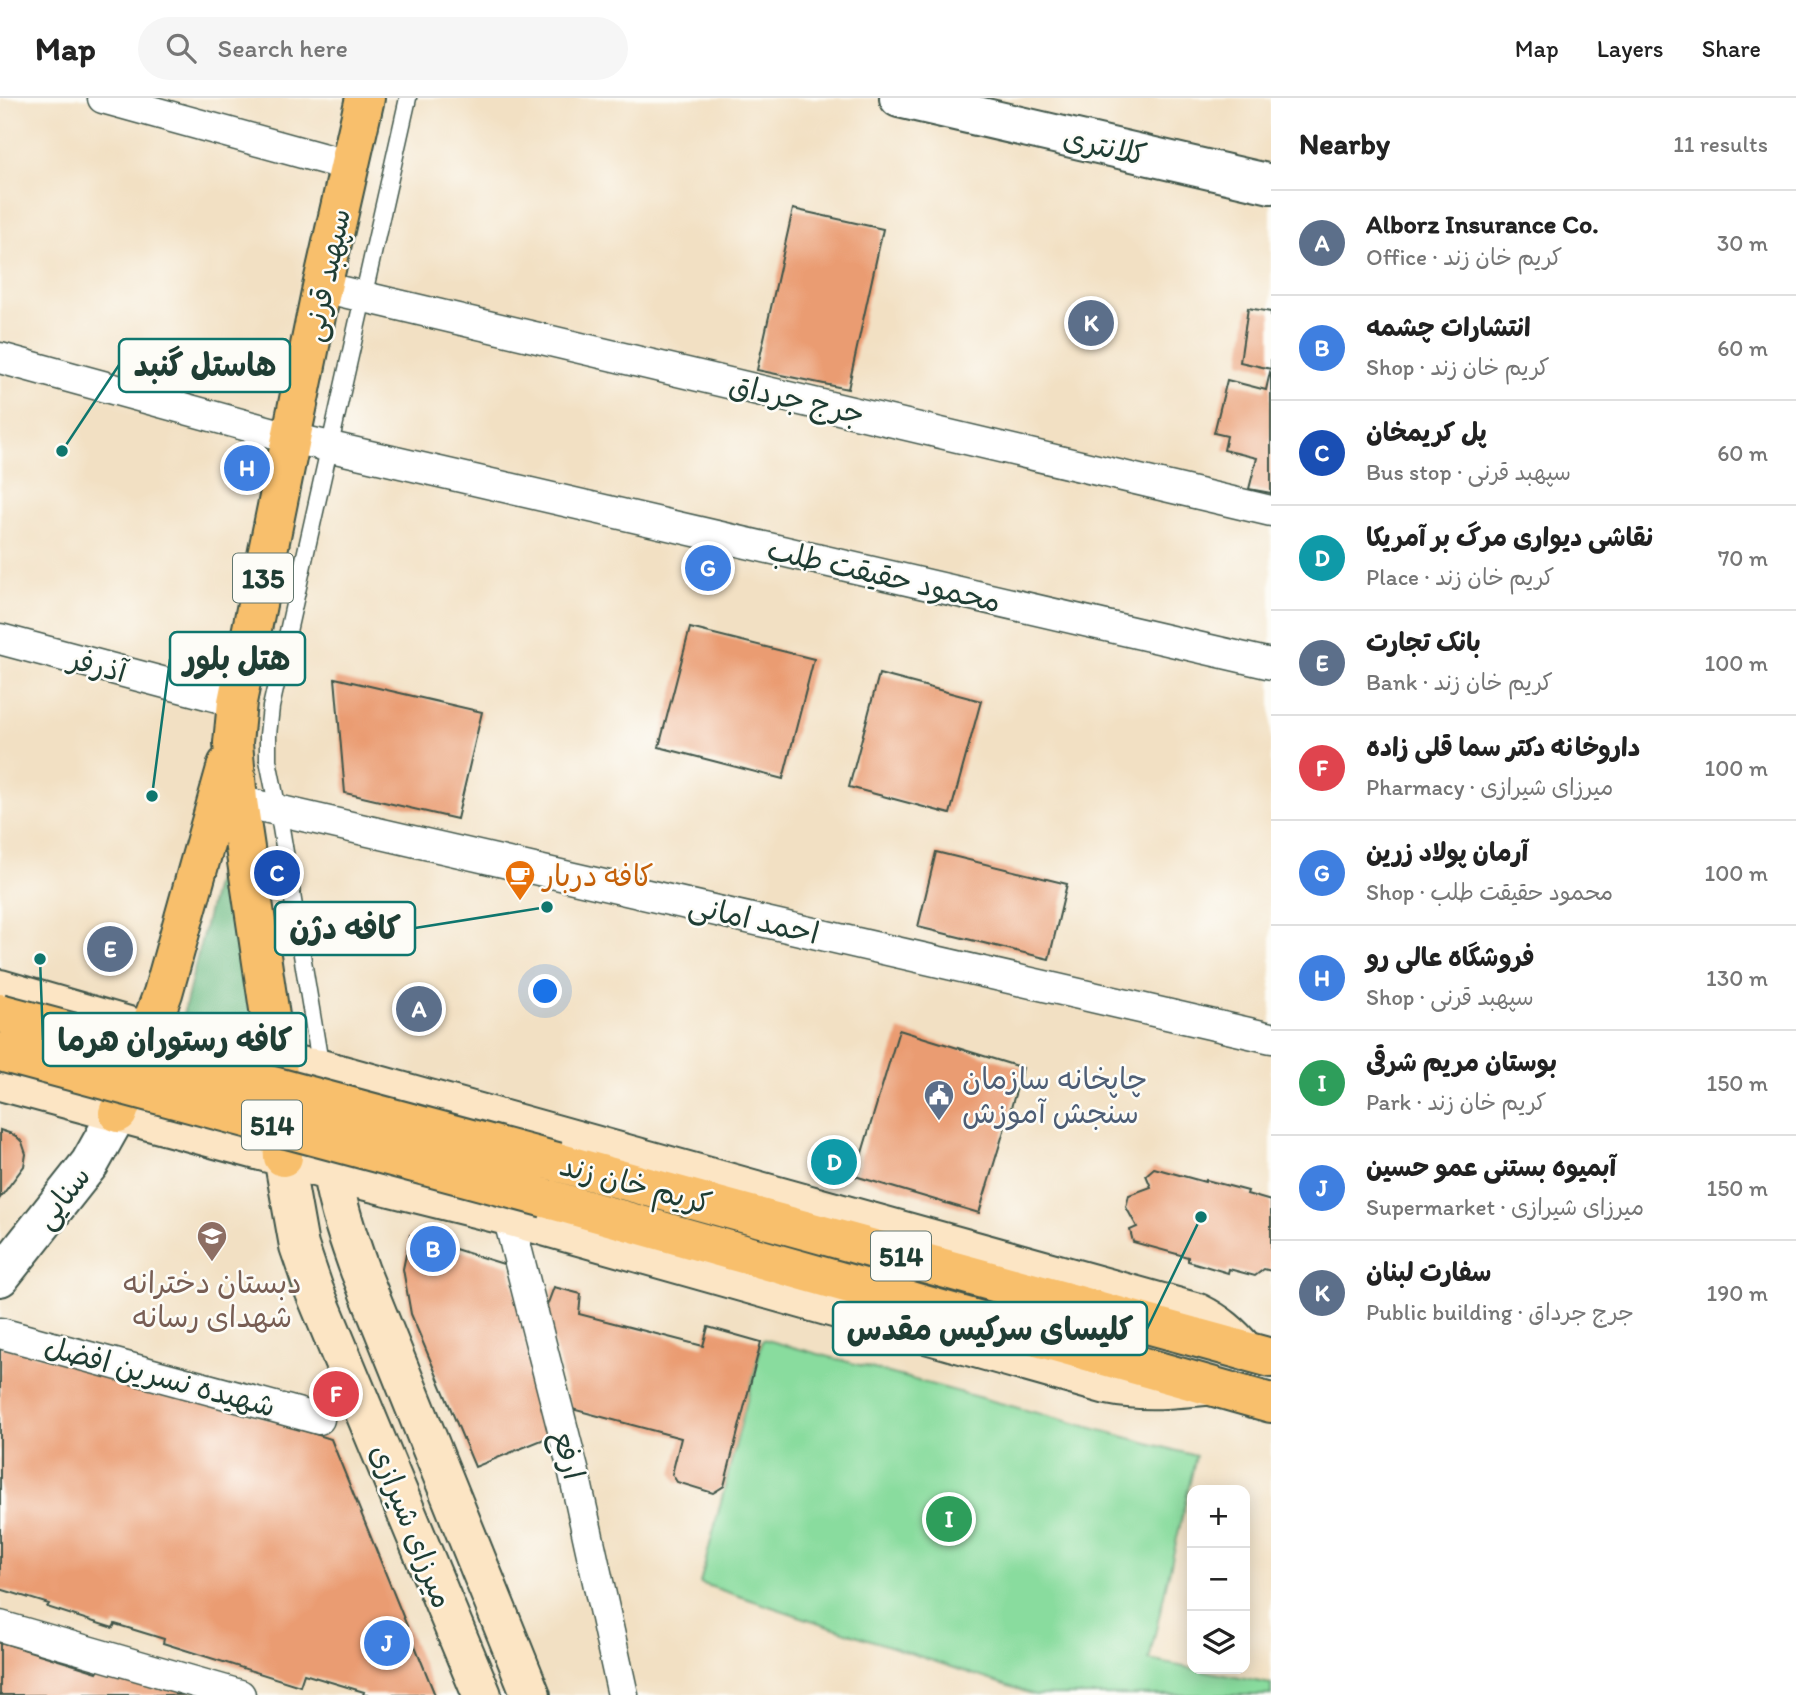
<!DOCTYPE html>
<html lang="en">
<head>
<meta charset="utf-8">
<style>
  body { margin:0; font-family:Itim,"Playpen Sans Arabic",sans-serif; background:#f6f6f6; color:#222 }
  .controls { position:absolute; right:21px; bottom:21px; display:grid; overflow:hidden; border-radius:14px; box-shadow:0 4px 18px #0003 }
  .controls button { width:63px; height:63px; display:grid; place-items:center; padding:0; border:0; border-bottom:2px solid #e0e0e0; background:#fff; color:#222; font:35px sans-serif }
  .you { position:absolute; left:546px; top:894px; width:24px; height:24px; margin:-18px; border:5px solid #fff; border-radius:50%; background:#1a73e8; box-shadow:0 0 0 10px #1a73e833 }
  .badge { display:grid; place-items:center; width:46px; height:46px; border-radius:50%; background:#c8321e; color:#fff; font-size:23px; font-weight:700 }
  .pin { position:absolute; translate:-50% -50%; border:4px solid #fff; box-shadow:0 2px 7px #0006 }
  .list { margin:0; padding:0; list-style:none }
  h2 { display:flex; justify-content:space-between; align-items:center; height:91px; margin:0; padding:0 28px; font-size:30px }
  h2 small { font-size:23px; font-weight:400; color:#767676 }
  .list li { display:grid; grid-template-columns:46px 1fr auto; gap:21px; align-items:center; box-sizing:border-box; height:105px; padding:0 28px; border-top:2px solid #e0e0e0 }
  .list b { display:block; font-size:26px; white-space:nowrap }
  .list p { margin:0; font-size:23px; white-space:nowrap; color:#767676 }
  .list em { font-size:23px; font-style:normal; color:#767676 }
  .icon { flex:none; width:38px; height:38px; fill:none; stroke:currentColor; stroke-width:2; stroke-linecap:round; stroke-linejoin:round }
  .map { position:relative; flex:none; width:1271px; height:1597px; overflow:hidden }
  header { display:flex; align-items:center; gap:42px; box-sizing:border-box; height:98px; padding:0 35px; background:#fff; border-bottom:2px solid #e0e0e0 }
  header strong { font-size:33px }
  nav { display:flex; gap:38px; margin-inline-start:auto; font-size:24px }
  .search { width:490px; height:63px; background:#f6f6f6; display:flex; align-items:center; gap:18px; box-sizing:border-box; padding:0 24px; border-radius:38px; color:#767676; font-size:26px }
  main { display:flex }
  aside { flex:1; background:#fff }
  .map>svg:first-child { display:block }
  .green { fill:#89dc9e; stroke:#548c69; stroke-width:2 }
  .forest { fill:#6ebc85; stroke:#467c5c; stroke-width:2 }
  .building { fill:#ea9c72 }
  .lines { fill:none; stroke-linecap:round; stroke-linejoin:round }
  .service-casing { stroke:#3f5549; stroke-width:19 }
  .minor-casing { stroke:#3f5549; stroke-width:33 }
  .tertiary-casing { stroke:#3f5549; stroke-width:42 }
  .secondary-casing { stroke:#3f5549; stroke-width:42 }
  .primary-casing { stroke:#3f5549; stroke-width:42 }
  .service { stroke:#fff; stroke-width:16 }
  .minor { stroke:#fff; stroke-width:30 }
  .tertiary { stroke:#fff; stroke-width:38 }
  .secondary { stroke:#fce5c4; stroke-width:38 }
  .primary { stroke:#f8bf6c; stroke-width:38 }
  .primary-bridge-casing { stroke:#3f5549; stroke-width:42; stroke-linecap:butt }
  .primary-bridge { stroke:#f8bf6c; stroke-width:38 }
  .labels { text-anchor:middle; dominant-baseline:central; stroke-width:5; stroke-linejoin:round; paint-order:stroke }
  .shield { fill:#fdfcf7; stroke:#62766e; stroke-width:2 }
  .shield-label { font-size:28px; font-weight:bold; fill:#1f3d34 }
  .street-label { font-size:30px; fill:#1f3d34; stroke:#fdfcf7 }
  .food-label { font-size:30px; fill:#c56008; stroke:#fdfcf7; text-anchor:start }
  .service-label { font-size:30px; fill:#4e5e75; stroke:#fdfcf7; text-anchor:start }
  .education-label { font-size:30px; fill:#785e54; stroke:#fdfcf7 }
  .leader { fill:none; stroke:#0f766e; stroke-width:2.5 }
  .callout-dot { fill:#0f766e; stroke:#fdfcf7; stroke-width:2.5 }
  .callout { fill:#fdfcf7; stroke:#0f766e; stroke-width:2.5 }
  .callout-label { font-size:32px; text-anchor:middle; font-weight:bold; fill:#1f3d34 }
</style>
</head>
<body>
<header>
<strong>Map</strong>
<div class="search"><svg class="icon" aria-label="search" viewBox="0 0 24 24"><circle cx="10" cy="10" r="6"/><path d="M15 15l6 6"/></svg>Search here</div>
<nav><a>Map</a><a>Layers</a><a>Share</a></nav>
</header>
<main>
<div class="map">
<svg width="1271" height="1597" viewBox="0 0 1271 1597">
  <rect width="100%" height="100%" fill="#fdfcf7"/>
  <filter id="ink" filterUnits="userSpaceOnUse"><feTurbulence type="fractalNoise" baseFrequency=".0143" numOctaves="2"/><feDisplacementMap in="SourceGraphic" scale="14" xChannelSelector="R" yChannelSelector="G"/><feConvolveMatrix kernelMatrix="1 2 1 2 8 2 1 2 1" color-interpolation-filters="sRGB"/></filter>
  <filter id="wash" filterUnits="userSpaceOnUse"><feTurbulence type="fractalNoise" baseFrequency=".00686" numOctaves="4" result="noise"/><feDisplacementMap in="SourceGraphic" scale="28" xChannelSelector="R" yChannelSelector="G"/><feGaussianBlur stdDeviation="1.57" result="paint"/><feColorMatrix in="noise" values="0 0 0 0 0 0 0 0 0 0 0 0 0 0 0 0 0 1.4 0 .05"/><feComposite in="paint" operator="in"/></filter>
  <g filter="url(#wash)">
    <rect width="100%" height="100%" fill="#f2e0c3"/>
    <path class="green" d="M763 1241 1196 1358 1149 1562 1271 1586V1597H1035L700 1485Z"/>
    <path class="forest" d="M225 745 250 891 258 971 175 950Z"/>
    <g id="blocks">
      <path class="building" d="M793 111 883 131 848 291 757 272Z
        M1248 210 1271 214V271L1240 264Z
        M1270 274 1271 275V395L1249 391 1257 360 1224 352 1227 338 1214 335 1227 282 1266 292Z
        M690 530 814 561 783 681 659 649Z
        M879 576 981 603 950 716 849 689Z
        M335 580 482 614 457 721 345 695Z
        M936 754 1067 786 1049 861 918 829Z
        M899 932 1023 970 979 1115 855 1078Z
        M0 1032 12 1036 17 1039 22 1044 26 1056 24 1068 0 1100Z
        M1154 1070 1205 1084 1206 1082 1248 1093 1247 1096 1271 1103V1173L1264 1171 1255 1178 1229 1171 1228 1175 1188 1163V1159L1133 1144 1130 1132 1137 1129 1126 1109 1129 1097 1151 1089 1146 1077Z
        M410 1137 510 1168 526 1248 552 1338 475 1369 411 1216 403 1171Z
        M554 1189 581 1196 579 1216 703 1248 708 1229 761 1244 724 1388 713 1395 677 1384 672 1376 681 1340 572 1311 545 1213Z
        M0 1248 167 1289 331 1341 435 1597H363L364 1594 304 1576 300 1588 163 1545 164 1541 115 1526 113 1530 47 1509 49 1506 0 1491Z
        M0 1544 97 1574 100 1565 200 1597H0Z"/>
    </g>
  </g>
  <g filter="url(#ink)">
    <use href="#blocks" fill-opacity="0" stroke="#3f5549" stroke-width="2"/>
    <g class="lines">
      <g class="service-casing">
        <path id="service" d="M321 971 278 712 268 662V637L271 609 408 0"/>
      </g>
      <g class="minor-casing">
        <path id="minor" d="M103 0 350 68
          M322 189 1271 413
          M0 260 292 340 1271 566
          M0 541 237 604
          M238 703 1271 940
          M508 1118 574 1375 623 1597
          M0 1235 319 1321
          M0 1528 240 1597"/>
      </g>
      <g class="tertiary-casing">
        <path id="tertiary" d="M899 0 1271 86
          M0 1179 90 1065 118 1015"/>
      </g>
      <g class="secondary-casing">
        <path id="secondary" d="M0 891 149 934
          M277 965 321 971 1198 1215C1218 1225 1231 1236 1245 1253
          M0 983 283 1059 331 1074 508 1118 1107 1287C1140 1294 1172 1291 1205 1288
          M329 1054C333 1095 346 1134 360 1173L531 1597
          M283 1059 299 1148 314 1192 482 1597"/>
      </g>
      <g class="primary-casing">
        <path id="primary" d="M118 1015 163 895 227 667
          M283 1059 277 965 238 703 233 645 237 604 322 189 365 0
          M557 1064 1271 1260
          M545 1100 1271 1305"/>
      </g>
      <use href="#service" class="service"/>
      <use href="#minor" class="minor"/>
      <use href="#tertiary" class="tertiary"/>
      <use href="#secondary" class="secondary"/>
      <use href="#primary" class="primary"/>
      <g class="primary-bridge-casing">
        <path id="primary-bridge" d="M0 915 557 1064
          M0 954 545 1100"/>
      </g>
      <use href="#primary-bridge" class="primary-bridge"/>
    </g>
  </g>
  <defs>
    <g id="cafe-pin" transform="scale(1.575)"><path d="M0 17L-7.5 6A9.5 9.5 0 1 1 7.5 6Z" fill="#e8710a" stroke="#fdfcf7"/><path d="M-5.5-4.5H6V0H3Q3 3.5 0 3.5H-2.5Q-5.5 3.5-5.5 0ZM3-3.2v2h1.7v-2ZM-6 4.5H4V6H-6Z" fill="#fff"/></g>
    <g id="civic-pin" transform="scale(1.575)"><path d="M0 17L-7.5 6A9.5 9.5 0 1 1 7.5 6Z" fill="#5c6f8a" stroke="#fdfcf7"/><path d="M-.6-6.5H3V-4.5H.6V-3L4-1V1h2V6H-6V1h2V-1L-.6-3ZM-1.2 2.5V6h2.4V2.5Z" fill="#fff"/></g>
    <g id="school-pin" transform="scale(1.575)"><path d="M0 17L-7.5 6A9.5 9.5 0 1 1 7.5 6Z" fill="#8d6e63" stroke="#fdfcf7"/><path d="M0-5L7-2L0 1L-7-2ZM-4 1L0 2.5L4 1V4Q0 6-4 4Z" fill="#fff"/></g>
  </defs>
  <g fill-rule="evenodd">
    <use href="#cafe-pin" x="520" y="777"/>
    <use href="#civic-pin" x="939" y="997"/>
    <use href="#school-pin" x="212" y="1138"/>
  </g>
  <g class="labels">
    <g class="shield">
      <rect x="233" y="455.5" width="60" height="49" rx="5"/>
      <rect x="242" y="1002.5" width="60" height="49" rx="5"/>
      <rect x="871" y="1133.5" width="60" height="49" rx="5"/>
    </g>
    <g class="shield-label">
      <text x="263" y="480">135</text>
      <text x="272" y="1027">514</text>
      <text x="901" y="1158">514</text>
    </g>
    <g class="street-label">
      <text transform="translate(1105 48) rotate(13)">کلانتری</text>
      <text transform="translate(326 177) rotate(-78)">سپهبد قرنی</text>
      <text transform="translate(797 301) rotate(13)">جرج جرداق</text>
      <text transform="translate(884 477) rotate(13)">محمود حقیقت طلب</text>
      <text transform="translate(98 567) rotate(15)">آذرفر</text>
      <text transform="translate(754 821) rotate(13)">احمد امانی</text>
      <text transform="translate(636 1086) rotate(15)">کریم خان زند</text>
      <text transform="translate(62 1099) rotate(-52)">سنایی</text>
      <text transform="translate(160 1278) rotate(15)">شهیده نسرین افضل</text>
      <text transform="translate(569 1357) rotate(76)">ارفع</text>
      <text transform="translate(412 1428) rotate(68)">میرزای شیرازی</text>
    </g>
    <g class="food-label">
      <text x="543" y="777">کافه دربار</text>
    </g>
    <g class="service-label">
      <text x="962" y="980">چاپخانه سازمان<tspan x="962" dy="34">سنجش آموزش</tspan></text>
    </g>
    <g class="education-label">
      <text x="212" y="1184">دبستان دخترانه<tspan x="212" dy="34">شهدای رسانه</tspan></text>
    </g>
  </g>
  <path class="leader" d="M62 353L119 267M152 698L170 561M547 809L415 830M40 861L43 942M1201 1119L1147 1231"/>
  <g class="callout-dot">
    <circle cx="62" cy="353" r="7"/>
    <circle cx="152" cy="698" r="7"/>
    <circle cx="547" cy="809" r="7"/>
    <circle cx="40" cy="861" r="7"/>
    <circle cx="1201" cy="1119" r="7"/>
  </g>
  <g class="callout">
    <rect x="119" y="241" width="171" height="53" rx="7"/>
    <rect x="170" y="534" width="135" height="53" rx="7"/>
    <rect x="275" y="804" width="140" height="53" rx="7"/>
    <rect x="43" y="915" width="263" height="53" rx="7"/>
    <rect x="833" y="1204" width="314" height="53" rx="7"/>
  </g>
  <g class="callout-label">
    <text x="205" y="278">هاستل گنبد</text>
    <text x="237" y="572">هتل بلور</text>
    <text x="345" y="841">کافه دژن</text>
    <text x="175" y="953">کافه رستوران هرما</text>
    <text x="990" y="1242">کلیسای سرکیس مقدس</text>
  </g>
</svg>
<div class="controls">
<button>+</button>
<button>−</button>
<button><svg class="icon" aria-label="layers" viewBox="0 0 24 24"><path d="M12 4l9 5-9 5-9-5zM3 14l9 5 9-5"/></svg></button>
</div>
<div class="you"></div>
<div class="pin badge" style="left:419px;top:911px;background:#5c6f8a">A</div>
<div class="pin badge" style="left:433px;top:1151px;background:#3f7fe0">B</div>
<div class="pin badge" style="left:277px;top:775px;background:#1a4fb4">C</div>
<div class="pin badge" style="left:834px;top:1064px;background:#0f9aa8">D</div>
<div class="pin badge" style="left:110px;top:851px;background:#5c6f8a">E</div>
<div class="pin badge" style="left:336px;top:1296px;background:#e0444e">F</div>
<div class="pin badge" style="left:708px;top:470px;background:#3f7fe0">G</div>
<div class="pin badge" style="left:247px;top:370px;background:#3f7fe0">H</div>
<div class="pin badge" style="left:949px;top:1421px;background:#2e9e5b">I</div>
<div class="pin badge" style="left:387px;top:1545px;background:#3f7fe0">J</div>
<div class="pin badge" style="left:1091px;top:225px;background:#5c6f8a">K</div>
</div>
<aside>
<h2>Nearby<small>11 results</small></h2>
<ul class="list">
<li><span class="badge" style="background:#5c6f8a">A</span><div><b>Alborz Insurance Co.</b><p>Office · کریم خان زند</p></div><em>30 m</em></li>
<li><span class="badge" style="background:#3f7fe0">B</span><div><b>انتشارات چشمه</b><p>Shop · کریم خان زند</p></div><em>60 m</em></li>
<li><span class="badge" style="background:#1a4fb4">C</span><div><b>پل کریمخان</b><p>Bus stop · سپهبد قرنی</p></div><em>60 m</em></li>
<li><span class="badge" style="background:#0f9aa8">D</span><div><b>نقاشی دیواری مرگ بر آمریکا</b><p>Place · کریم خان زند</p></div><em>70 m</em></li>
<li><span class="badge" style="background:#5c6f8a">E</span><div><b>بانک تجارت</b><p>Bank · کریم خان زند</p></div><em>100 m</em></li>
<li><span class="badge" style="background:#e0444e">F</span><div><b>داروخانه دکتر سما قلی زاده</b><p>Pharmacy · میرزای شیرازی</p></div><em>100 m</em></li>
<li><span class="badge" style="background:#3f7fe0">G</span><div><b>آرمان پولاد زرین</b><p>Shop · محمود حقیقت طلب</p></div><em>100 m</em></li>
<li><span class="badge" style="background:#3f7fe0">H</span><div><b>فروشگاه عالی رو</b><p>Shop · سپهبد قرنی</p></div><em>130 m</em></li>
<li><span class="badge" style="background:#2e9e5b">I</span><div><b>بوستان مریم شرقی</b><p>Park · کریم خان زند</p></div><em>150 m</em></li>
<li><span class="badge" style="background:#3f7fe0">J</span><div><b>آبمیوه بستنی عمو حسین</b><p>Supermarket · میرزای شیرازی</p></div><em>150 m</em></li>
<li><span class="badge" style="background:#5c6f8a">K</span><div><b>سفارت لبنان</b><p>Public building · جرج جرداق</p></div><em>190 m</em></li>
</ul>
</aside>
</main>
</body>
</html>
